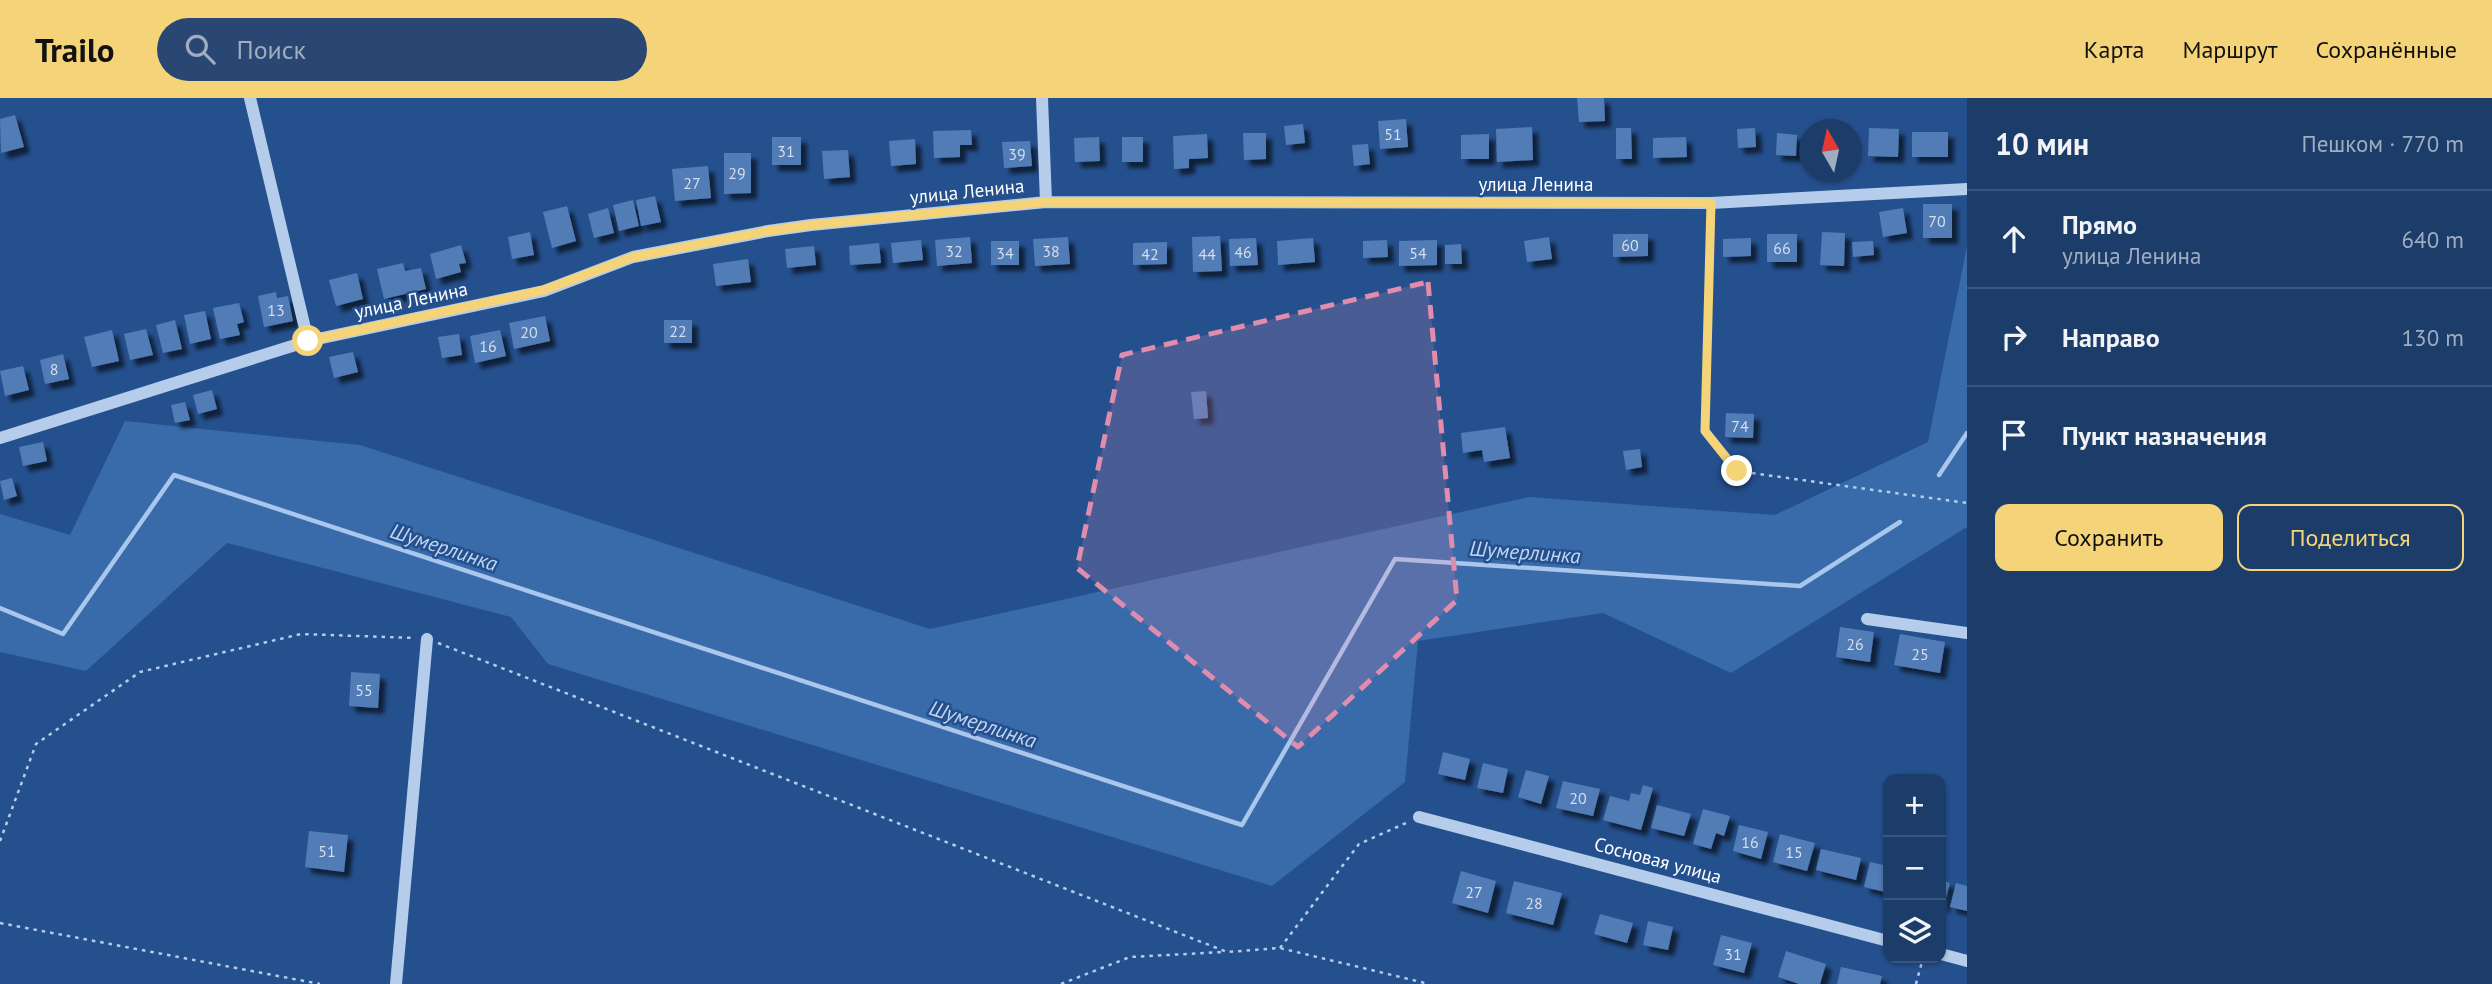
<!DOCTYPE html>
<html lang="ru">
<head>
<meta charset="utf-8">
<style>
  body { margin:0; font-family:"PT Sans",sans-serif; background:#294772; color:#f1f3f6 }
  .controls { position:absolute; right:21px; bottom:21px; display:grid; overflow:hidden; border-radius:14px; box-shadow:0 2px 5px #0004 }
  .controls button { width:63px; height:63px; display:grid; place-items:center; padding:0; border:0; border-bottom:2px solid #3a567e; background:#1c3c6a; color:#f1f3f6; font:35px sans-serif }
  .compass { position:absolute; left:1799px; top:21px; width:63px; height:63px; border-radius:50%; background:#1c3c6a; box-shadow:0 2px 5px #0004; rotate:351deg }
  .stop { position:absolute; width:21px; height:21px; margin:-16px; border:5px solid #f5d479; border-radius:50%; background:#fff }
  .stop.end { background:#f5d479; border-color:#fff; box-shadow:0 2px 7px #0008 }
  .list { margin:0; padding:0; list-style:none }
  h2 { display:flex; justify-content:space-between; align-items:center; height:91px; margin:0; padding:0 28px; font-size:30px }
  h2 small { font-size:23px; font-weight:400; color:#a0adc1 }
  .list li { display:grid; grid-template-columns:46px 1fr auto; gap:21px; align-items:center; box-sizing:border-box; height:98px; padding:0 28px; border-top:2px solid #3a567e }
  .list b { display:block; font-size:26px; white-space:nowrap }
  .list p { margin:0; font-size:23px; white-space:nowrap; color:#a0adc1 }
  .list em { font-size:23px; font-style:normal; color:#a0adc1 }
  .actions { display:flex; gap:14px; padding:21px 28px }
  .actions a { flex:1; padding:16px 0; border:2px solid #f5d479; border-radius:14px; text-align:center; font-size:24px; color:#f5d479 }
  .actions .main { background:#f5d479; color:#111 }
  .icon { flex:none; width:38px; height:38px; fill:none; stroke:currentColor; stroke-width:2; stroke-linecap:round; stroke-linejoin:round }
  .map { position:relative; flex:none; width:1967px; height:886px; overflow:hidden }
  header { display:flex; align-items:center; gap:42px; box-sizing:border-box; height:98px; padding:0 35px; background:#f5d479; color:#111 }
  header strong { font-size:33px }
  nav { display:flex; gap:38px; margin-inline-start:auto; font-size:24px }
  .search { width:490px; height:63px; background:#294772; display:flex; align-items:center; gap:18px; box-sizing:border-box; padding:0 24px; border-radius:38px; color:#a0adc1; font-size:26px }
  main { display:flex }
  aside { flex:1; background:#1c3c6a }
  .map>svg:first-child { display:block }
  .green { fill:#396aaa }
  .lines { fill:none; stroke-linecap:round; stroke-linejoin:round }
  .stream { stroke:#a9c6ec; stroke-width:4.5 }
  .building { fill:#517cb6; filter:url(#shadow) }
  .path { stroke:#b5cceb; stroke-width:2.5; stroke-dasharray:3.5 5; stroke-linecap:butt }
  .minor { stroke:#b5cceb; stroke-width:12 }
  .route { stroke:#f5d479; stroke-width:9 }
  .marked { fill:#e08cad; fill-opacity:0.2; stroke:#e08cad; stroke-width:5; stroke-dasharray:14 9; stroke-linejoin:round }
  .labels { text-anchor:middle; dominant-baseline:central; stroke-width:5; stroke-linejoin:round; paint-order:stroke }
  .number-label { font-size:16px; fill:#d4deed }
  .street-label { font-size:19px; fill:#fff; stroke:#25508e }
  .water-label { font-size:21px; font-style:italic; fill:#c1d6f2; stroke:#25508e }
</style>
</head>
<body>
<header>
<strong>Trailo</strong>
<div class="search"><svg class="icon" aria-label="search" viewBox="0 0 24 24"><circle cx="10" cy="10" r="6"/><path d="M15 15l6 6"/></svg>Поиск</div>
<nav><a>Карта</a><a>Маршрут</a><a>Сохранённые</a></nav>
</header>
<main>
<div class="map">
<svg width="1967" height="886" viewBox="0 0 1967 886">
  <defs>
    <filter id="shadow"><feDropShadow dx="6" dy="6" stdDeviation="2" flood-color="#0009"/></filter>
  </defs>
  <rect width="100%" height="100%" fill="#25508e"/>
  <path class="green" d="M1967 148V429L1731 575 1603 515 1418 543 1405 684 1272 788 548 566 511 519 227 445 86 573 0 554V416L70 437 125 323 360 347 930 531 1529 399 1775 417 1928 344Z"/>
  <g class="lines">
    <path class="stream" d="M1939 377 1967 335
      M0 510 63 536 174 377 1242 727 1395 461 1800 488 1900 424"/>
  </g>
  <path class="building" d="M1577 0H1604L1605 23 1579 24Z
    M15 17 24 49 1 55 0 21Z
    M1406 21 1408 49 1380 51 1378 23Z
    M1303 26 1305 45 1286 47 1284 28Z
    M1532 29 1533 62 1497 64 1496 31Z
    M1616 30H1631L1632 61H1616Z
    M1755 30 1756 49 1738 50 1737 31Z
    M1869 30 1899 31 1898 59 1868 58Z
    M971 32 972 47H960V59L934 60 933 33Z
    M1912 34H1948V59H1912Z
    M1243 35H1266V61L1244 62Z
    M1777 35 1797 37 1796 58 1776 57Z
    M1207 36 1208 60 1189 61V70L1174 71 1173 38Z
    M1489 36V61H1461V37Z
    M772 39H801V67H772Z
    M1099 39 1100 63 1075 64 1074 40Z
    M1122 39H1143V64H1122Z
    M1686 39 1687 59 1653 60V40Z
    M915 41 916 66 891 68 889 43Z
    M1030 43 1032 68 1004 70 1002 44Z
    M1368 46 1370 66 1354 68 1352 47Z
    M848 52 850 79 824 81 822 53Z
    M724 55H751V95L724 96Z
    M708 68 711 100 675 103 672 71Z
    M655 98 661 124 641 128 636 102Z
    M633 102 639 128 619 133 613 107Z
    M1923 106H1952V140H1923Z
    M567 108 576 143 552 150 543 114Z
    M608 110 614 135 594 140 588 116Z
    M1903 110 1907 135 1883 139 1879 114Z
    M530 134 534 157 512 161 508 139Z
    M1822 134 1845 135 1844 168 1820 167Z
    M1613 136H1648V158L1613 159Z
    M1767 136H1797V164H1767Z
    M1220 138 1222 173 1193 174 1192 139Z
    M970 139 972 165 937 168 935 142Z
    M1068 139 1070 166 1035 168 1033 141Z
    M1549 139 1552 161 1527 164 1524 143Z
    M1256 140 1258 167 1230 168 1229 141Z
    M1313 140 1315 164 1278 167 1277 143Z
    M1751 140V158L1723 159V141Z
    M921 142 923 162 893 165 891 145Z
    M1387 142 1388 159 1363 160V143Z
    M1437 142V167L1399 168V143Z
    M991 143H1019V167H991Z
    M1873 143 1874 157 1853 159 1852 144Z
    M1167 144V166L1133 167V145Z
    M879 145 881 165 850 167 849 148Z
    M1461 146 1462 166H1445V147Z
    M461 147 466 165 459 166 461 174 436 181 430 156Z
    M814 148 816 167 787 170 785 151Z
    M748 161 751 184 716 188 713 166Z
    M403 165 405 173 421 170 426 191 384 201 377 171Z
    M357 175 363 201 336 208 329 182Z
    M276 194 277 200 288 198 293 223 264 229 258 198Z
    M239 205 244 224 237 226 240 237 220 241 213 210Z
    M205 213 211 241 190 246 184 217Z
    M545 218 550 243 514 251 509 225Z
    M175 222 182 251 163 255 156 227Z
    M664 222H692V245H664Z
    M146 231 153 257 130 262 124 236Z
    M112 232 119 263 92 269 84 239Z
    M500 232 506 258 475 265 470 238Z
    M459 236 462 257 442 260 438 239Z
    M353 254 358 274 334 280 329 259Z
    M63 256 69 281 45 286 40 262Z
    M23 268 29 292 5 298 0 273Z
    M212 292 217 311 198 316 193 297Z
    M1206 293 1208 320 1194 321 1191 294Z
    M185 304 190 322 175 325 171 307Z
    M1726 315 1754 316 1753 340 1725 339Z
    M1505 329 1510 360 1484 364 1482 352 1463 355 1461 335Z
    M43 344 47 363 23 368 19 349Z
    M1640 351 1642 369 1626 372 1623 353Z
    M12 380 17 398 4 402 0 383Z
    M1840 529 1874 534 1870 564 1836 559Z
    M1900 536 1945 544 1940 575 1894 567Z
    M351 574 380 576 378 610 349 608Z
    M1443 654 1470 661 1465 682 1438 676Z
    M1483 665 1508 671 1503 695 1477 690Z
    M1526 672 1549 678 1541 706 1518 699Z
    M1563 683 1600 691 1593 718 1556 710Z
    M1643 687 1653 690 1641 732 1603 722 1610 698 1629 703 1631 695 1640 697Z
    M1657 707 1691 716 1684 738 1651 730Z
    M1703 711 1730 718 1724 738 1716 735 1711 751 1693 746Z
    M1739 727 1768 734 1761 761 1733 753Z
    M309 733 348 737 344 774 305 769Z
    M1780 736 1815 745 1807 773 1773 764Z
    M1821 751 1861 760 1856 782 1816 772Z
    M1870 764 1888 768V783L1885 794 1864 789Z
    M1461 773 1496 783 1488 815 1452 805Z
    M1941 782 1950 785 1943 810 1941 809Z
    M1514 783 1562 795 1553 827 1506 815Z
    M1956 785 1967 788V813L1950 809Z
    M1600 816 1633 825 1627 845 1594 836Z
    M1648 823 1673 829 1668 852 1643 847Z
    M1721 837 1752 845 1744 875 1713 867Z
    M1786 853 1826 866 1820 886H1799L1778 879Z
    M1841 869 1882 878 1880 886H1837Z"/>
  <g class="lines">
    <path class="path" d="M1710 119 1705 333 1737 373 1967 405
      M438 545 1227 854 1280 850 1429 886
      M0 743 36 646 140 574 301 536 415 540
      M0 825 320 886
      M1280 850 1359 746 1406 725
      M1061 886 1130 859 1224 854
      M1916 886 1923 860"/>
    <path class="minor" d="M250 0 308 243
      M1042 0 1046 104
      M0 340 308 243 544 193 633 159 768 133 811 127 1046 104 1711 105 1967 91
      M1867 521 1967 535
      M1419 719 1888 843
      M1941 856 1967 863
      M396 886 427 541"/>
  </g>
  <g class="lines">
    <path class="route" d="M308 243 544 192 633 159 768 133 811 127 1046 104 1711 105 1705 333 1737 373"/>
  </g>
  <path class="marked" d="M1428 184 1457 502 1298 649 1077 470 1122 257Z"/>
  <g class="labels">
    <g class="number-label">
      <text x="1393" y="36">51</text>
      <text x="786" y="53">31</text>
      <text x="1017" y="56">39</text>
      <text x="737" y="75">29</text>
      <text x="692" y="85">27</text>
      <text x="1937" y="123">70</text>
      <text x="1630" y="147">60</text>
      <text x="1782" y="150">66</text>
      <text x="954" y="153">32</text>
      <text x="1051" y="153">38</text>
      <text x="1243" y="154">46</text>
      <text x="1005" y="155">34</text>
      <text x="1418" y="155">54</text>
      <text x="1150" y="156">42</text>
      <text x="1207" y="156">44</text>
      <text x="276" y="212">13</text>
      <text x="678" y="233">22</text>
      <text x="529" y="234">20</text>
      <text x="488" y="248">16</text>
      <text x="54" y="271">8</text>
      <text x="1740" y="328">74</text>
      <text x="1855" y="546">26</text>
      <text x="1920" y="556">25</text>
      <text x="364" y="592">55</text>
      <text x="1578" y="700">20</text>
      <text x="1750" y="744">16</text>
      <text x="327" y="753">51</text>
      <text x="1794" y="754">15</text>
      <text x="1474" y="794">27</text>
      <text x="1534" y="805">28</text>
      <text x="1733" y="856">31</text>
    </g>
    <g class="street-label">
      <text x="1536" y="86">улица Ленина</text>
      <text transform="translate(967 93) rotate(-6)">улица Ленина</text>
      <text transform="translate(411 202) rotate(-12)">улица Ленина</text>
      <text transform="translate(1658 762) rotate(15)">Сосновая улица</text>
    </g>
    <g class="water-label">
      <text transform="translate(444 449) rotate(18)">Шумерлинка</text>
      <text transform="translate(1525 454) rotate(4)">Шумерлинка</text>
      <text transform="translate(983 626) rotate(18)">Шумерлинка</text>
    </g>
  </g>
</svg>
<div class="controls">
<button>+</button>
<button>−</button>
<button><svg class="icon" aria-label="layers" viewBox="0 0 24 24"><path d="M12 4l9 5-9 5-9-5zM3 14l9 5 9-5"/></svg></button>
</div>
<svg class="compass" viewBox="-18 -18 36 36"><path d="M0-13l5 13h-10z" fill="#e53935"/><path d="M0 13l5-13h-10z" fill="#a0adc1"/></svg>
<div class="stop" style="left:308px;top:243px"></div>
<div class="stop end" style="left:1737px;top:373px"></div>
</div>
<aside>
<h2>10 мин<small>Пешком · 770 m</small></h2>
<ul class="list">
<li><svg class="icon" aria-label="ahead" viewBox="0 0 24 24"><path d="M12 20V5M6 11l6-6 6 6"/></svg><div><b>Прямо</b><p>улица Ленина</p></div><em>640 m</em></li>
<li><svg class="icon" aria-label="right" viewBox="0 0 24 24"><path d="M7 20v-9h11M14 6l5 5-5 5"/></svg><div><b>Направо</b></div><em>130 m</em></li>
<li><svg class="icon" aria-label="arrive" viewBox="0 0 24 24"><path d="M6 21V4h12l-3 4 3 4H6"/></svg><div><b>Пункт назначения</b></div></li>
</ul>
<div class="actions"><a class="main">Сохранить</a><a>Поделиться</a></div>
</aside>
</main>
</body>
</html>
